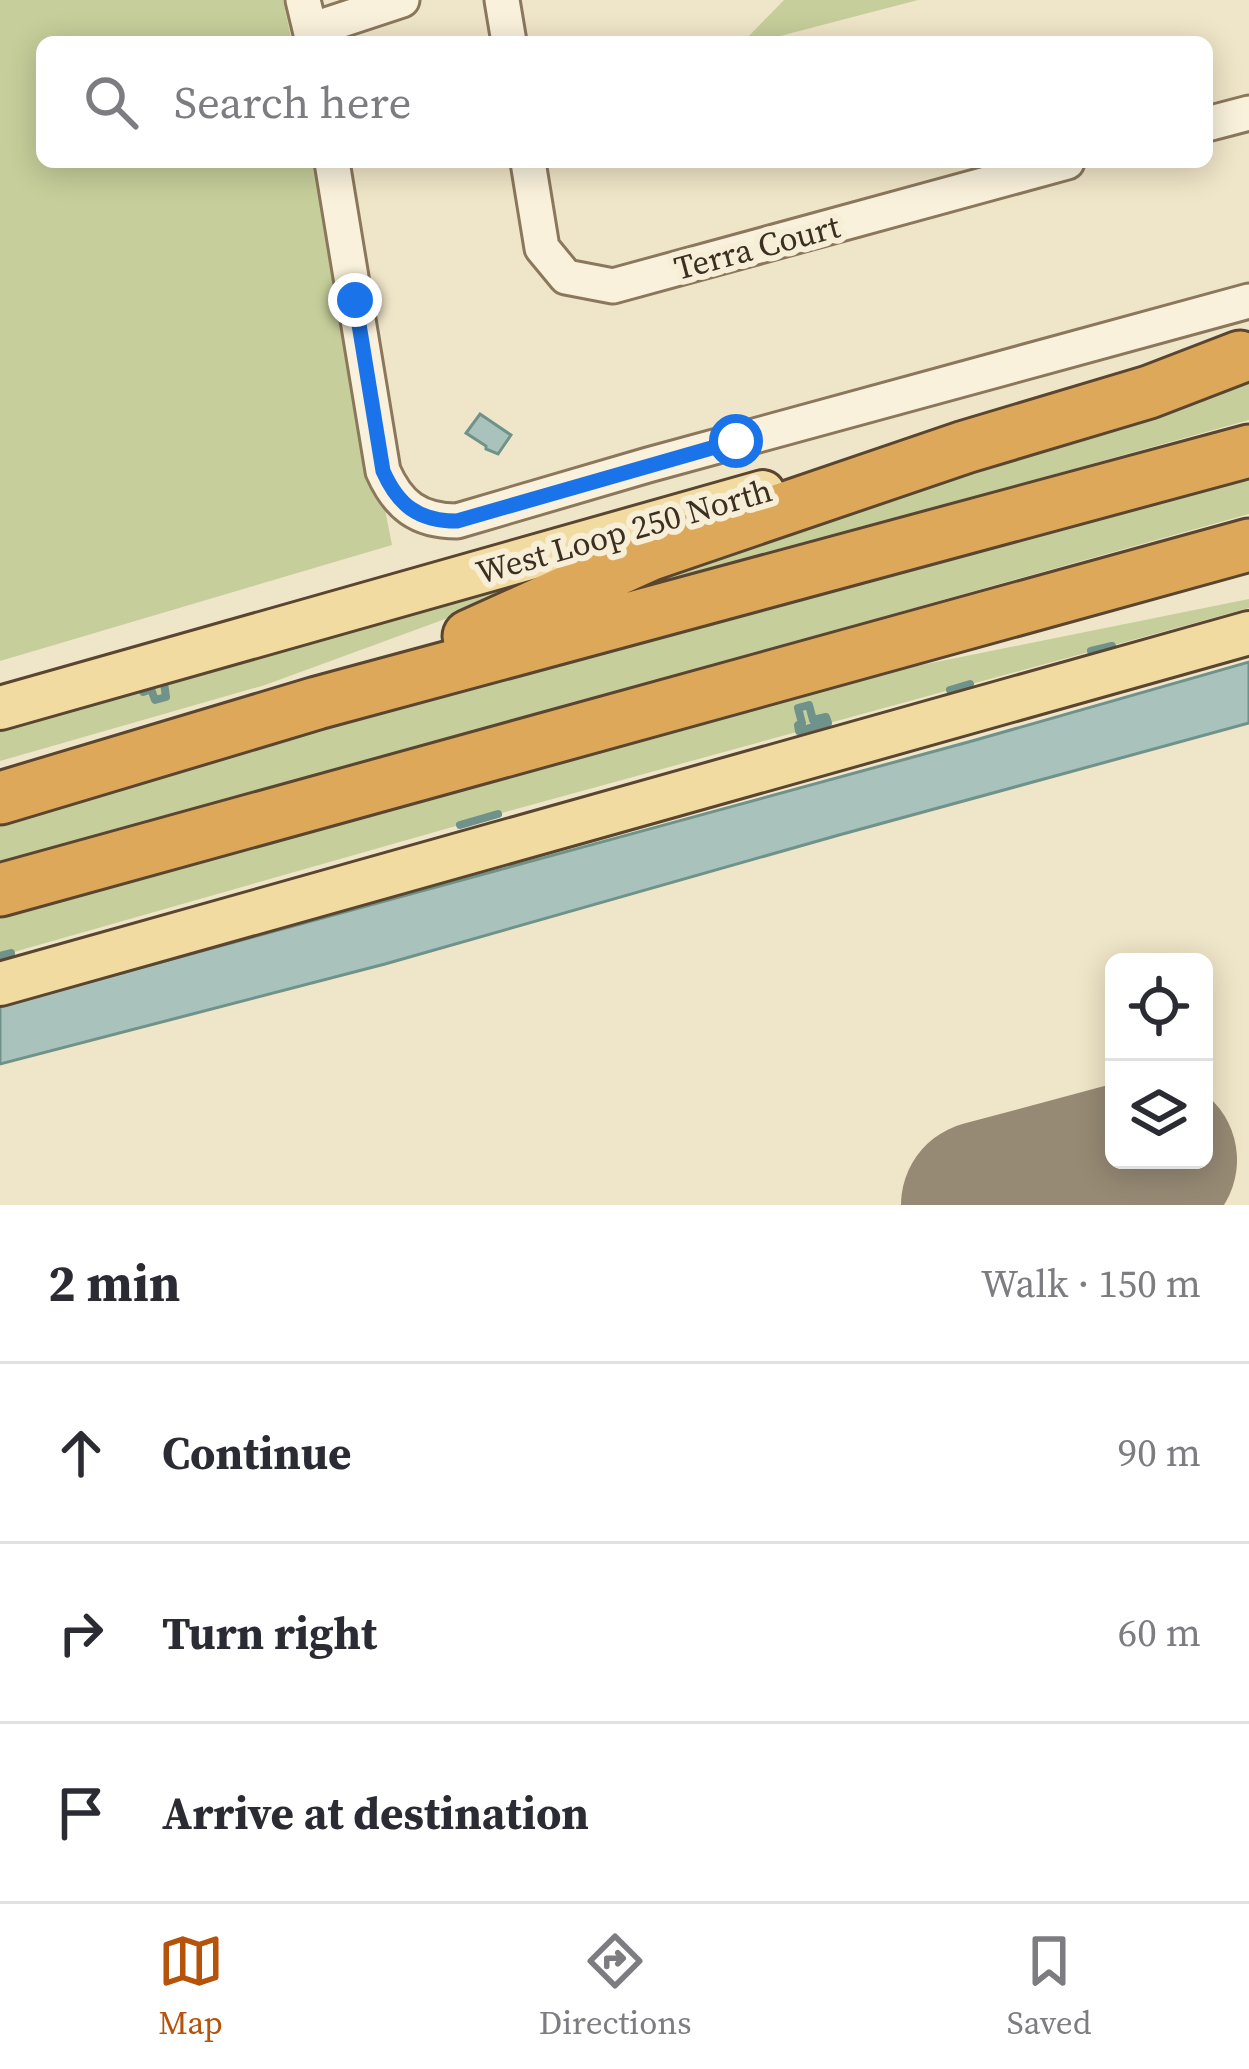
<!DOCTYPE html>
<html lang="en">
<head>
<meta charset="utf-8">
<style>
  body { margin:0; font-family:"Source Serif 4",serif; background:#f2f2f3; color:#2b2b33 }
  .controls { position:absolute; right:36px; bottom:36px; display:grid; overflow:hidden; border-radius:18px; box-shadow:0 6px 30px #0003 }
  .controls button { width:108px; height:108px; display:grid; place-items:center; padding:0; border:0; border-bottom:3px solid #e1e1e2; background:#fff; color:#2b2b33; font:60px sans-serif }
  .stop { position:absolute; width:36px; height:36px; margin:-27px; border:9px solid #1a73e8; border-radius:50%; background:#fff }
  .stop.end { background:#1a73e8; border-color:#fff; box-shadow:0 3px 12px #0008 }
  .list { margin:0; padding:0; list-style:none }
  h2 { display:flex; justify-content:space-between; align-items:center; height:156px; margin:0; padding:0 48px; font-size:51px }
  h2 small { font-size:39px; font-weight:400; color:#7c7c81 }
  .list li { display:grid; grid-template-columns:78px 1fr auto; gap:36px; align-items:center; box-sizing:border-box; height:180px; padding:0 48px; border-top:3px solid #e1e1e2 }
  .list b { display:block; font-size:45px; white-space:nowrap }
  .list em { font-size:39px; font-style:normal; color:#7c7c81 }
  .icon { flex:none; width:66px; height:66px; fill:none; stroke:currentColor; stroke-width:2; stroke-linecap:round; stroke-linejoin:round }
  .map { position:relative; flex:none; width:1249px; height:1205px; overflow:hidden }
  .search { position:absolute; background:#fff; box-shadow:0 6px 30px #0003; left:36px; right:36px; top:36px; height:132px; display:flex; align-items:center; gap:30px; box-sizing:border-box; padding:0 42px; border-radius:18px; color:#7c7c81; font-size:45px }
  .sheet { height:696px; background:#fff }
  nav { display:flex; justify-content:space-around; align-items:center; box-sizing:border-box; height:168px; border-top:3px solid #e1e1e2; background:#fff; font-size:33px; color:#7c7c81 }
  nav a { display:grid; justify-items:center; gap:6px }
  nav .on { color:#b45309 }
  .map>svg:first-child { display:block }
  .green { fill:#c6ce9b }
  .water { fill:#a9c3bc; stroke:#6f928a; stroke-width:3 }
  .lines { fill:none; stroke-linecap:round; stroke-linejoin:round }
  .stream { stroke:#6f928a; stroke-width:8 }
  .runway { stroke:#968a74; stroke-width:168 }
  .minor-casing { stroke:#8b775c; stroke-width:39 }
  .major-casing { stroke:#594530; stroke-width:48 }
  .highway-casing { stroke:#594530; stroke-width:57 }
  .minor { stroke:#f9f1db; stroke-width:33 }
  .major { stroke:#f1dba0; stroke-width:42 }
  .highway { stroke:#dda859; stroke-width:51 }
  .route { stroke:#1a73e8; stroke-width:15 }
  .labels { text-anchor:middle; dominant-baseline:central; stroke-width:12; stroke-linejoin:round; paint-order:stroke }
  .street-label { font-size:33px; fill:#3c2e20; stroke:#f6eed7 }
</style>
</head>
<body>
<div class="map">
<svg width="1249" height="1205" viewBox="0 0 1249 1205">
  <rect width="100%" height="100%" fill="#efe5c8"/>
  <path class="green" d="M0 0H283L292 42H42V162H316L392 545 0 661Z
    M784 0H918L757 42H743Z
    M1249 375V420L653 586 649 572Z
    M1249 468V514L0 864V816Z
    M612 558 265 685 0 761V723L228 657Z
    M1249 599V608L498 814 0 956V917L827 684Z"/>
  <path class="water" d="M480 414 511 435 498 454 486 449V446L466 433Z
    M1249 662V723L839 835 385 964 0 1064V1006L972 741Z"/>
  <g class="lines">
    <path class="stream" d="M1091 651 1112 646
      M163 676 166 697 155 700 151 689 143 692 139 683Z
      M950 690 970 684
      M809 705 813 720 826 717 828 723 799 731 798 725 802 723 798 708Z
      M460 825 498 814
      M0 956 11 953"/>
    <path class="runway" d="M985 1205 1153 1160"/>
    <g class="minor-casing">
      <path id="minor" d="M303 0 313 42
        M502 0 509 42
        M311 30 402 0
        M1207 124 1249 113
        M332 162 383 471C398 505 418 521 457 521L648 465 1249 301
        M528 162 542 248 566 277 613 286 1067 162"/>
    </g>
    <g class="major-casing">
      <path id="major" d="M0 708 763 492
        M0 984 1249 633"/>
    </g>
    <g class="highway-casing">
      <path id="highway" d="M469 636 651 554 965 447 1149 392 1240 357
        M0 798 317 703 1249 451
        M0 890 1249 545"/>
    </g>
    <use href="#minor" class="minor"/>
    <use href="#major" class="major"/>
    <use href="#highway" class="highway"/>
  </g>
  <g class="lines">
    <path class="route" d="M355 300 383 471C398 505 418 521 457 521L736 441"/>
  </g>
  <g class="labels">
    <g class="street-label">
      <text transform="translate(757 247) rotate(-15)">Terra Court</text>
      <text transform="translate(624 531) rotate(-16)">West Loop 250 North</text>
    </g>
  </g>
</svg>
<div class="controls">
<button><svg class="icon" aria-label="locate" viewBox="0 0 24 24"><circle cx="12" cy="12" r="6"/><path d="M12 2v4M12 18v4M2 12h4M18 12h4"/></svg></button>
<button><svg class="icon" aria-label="layers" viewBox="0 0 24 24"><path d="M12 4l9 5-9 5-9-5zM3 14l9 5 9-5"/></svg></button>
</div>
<div class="stop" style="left:736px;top:441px"></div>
<div class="stop end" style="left:355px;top:300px"></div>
<div class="search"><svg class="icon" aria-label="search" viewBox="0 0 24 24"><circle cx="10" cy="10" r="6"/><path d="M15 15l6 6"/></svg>Search here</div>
</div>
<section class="sheet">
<h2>2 min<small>Walk · 150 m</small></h2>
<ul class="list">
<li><svg class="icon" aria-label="ahead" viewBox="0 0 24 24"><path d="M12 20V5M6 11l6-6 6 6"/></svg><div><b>Continue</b></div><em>90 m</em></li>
<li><svg class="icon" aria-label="right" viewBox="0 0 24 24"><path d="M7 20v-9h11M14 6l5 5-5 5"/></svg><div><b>Turn right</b></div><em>60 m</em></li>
<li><svg class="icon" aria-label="arrive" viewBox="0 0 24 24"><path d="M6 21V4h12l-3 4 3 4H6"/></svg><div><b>Arrive at destination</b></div></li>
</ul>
</section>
<nav>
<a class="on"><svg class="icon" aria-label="map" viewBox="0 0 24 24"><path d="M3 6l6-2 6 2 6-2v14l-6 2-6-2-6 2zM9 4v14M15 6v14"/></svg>Map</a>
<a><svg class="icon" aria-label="directions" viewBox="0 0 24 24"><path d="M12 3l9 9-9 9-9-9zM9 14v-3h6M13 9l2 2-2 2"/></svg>Directions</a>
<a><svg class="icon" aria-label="saved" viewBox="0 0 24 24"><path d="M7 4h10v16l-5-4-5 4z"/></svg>Saved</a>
</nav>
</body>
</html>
